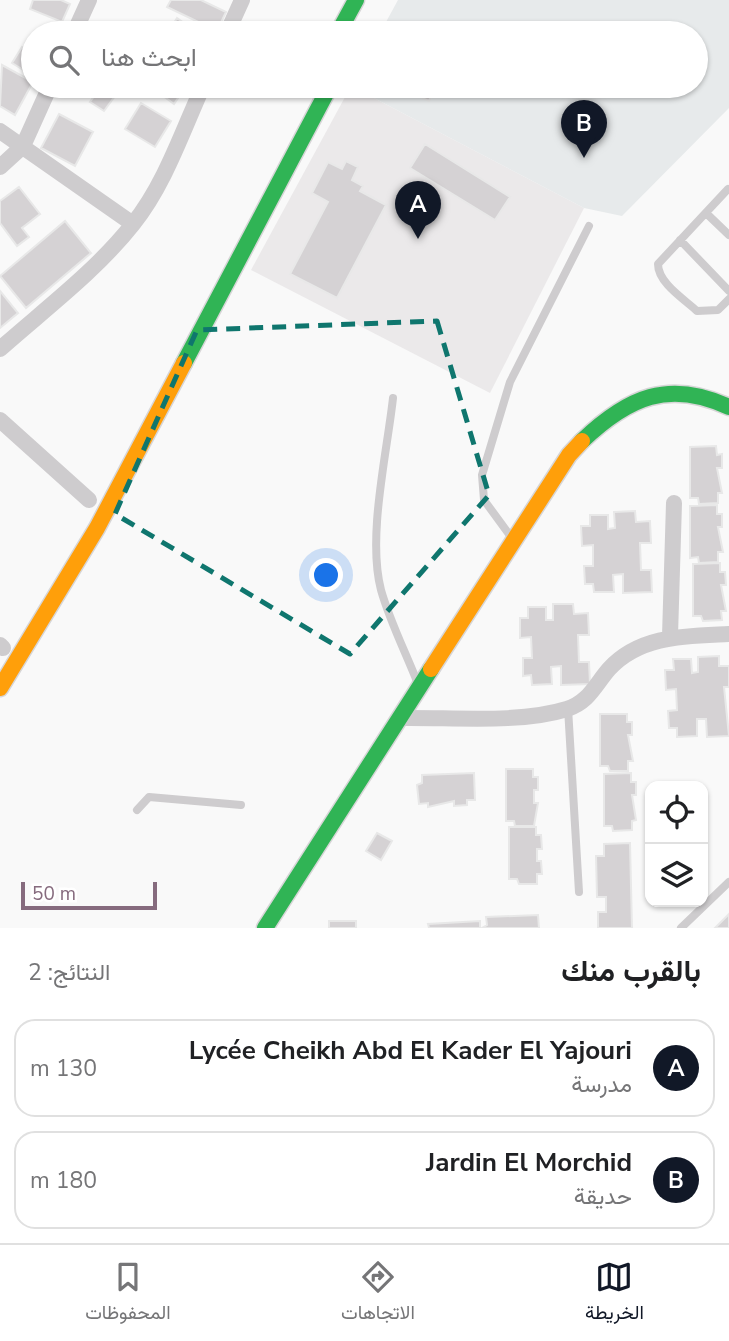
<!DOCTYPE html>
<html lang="ar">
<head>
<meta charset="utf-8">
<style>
  body { margin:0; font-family:"Nunito Sans",Vazirmatn,sans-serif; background:#f2f2f2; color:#202124; direction:rtl }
  .controls { position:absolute; right:21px; bottom:21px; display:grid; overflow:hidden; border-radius:14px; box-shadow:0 2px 5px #0004 }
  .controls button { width:63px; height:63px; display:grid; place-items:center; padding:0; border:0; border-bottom:2px solid #e0e0e0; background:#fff; color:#202124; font:35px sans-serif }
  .scale { position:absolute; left:21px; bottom:18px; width:136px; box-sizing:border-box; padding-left:7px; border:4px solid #866b7e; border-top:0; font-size:19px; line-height:24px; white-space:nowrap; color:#866b7e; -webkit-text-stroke:5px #fff; paint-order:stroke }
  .you { position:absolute; left:327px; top:576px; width:24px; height:24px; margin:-18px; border:5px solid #fff; border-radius:50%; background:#1a73e8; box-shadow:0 0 0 10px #1a73e833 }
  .badge { display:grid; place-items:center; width:46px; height:46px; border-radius:50%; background:#111827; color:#fff; font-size:23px; font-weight:700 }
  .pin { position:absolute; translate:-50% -58px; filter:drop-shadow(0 2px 4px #0008) }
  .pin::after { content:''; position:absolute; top:37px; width:24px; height:21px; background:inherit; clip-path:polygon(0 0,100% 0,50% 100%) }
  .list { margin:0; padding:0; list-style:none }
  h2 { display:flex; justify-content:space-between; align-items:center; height:91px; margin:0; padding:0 28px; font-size:30px }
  h2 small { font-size:23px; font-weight:400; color:#757577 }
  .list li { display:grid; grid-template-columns:46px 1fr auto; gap:21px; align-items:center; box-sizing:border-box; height:98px; margin:0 14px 14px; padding:0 14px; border:2px solid #e0e0e0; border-radius:21px }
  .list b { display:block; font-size:26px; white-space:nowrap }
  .list p { margin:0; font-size:23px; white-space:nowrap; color:#757577 }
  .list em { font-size:23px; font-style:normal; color:#757577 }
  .icon { flex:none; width:38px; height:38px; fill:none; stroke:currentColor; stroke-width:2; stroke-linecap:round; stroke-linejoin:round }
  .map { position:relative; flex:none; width:729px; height:928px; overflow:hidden; direction:ltr }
  .search { position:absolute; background:#fff; box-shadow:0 2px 5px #0004; left:21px; right:21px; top:21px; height:77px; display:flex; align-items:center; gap:18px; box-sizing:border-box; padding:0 24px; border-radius:38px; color:#757577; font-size:26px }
  .sheet { height:315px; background:#fff }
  nav { display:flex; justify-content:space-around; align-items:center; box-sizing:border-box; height:98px; border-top:2px solid #e0e0e0; background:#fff; font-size:19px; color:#757577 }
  nav a { display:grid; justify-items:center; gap:4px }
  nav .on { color:#111827 }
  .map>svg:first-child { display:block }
  .built { fill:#ebe9ea }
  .green { fill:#e7eaeb }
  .building { fill:#d5d2d4; stroke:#e8e8e8; stroke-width:2 }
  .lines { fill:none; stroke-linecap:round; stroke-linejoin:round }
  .fast-casing { stroke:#d7d6d7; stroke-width:19 }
  .slow-casing { stroke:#d7d6d7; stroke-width:19 }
  .lane { stroke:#ceccce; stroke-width:8 }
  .street { stroke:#ceccce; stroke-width:16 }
  .fast { stroke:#30b455; stroke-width:16 }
  .slow { stroke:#ff9f0a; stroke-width:16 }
  .marked { fill:none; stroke:#0f766e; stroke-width:5; stroke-dasharray:14 9; stroke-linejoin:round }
</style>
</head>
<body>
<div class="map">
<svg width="729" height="928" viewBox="0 0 729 928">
  <rect width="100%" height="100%" fill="#f9f9f9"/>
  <path class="built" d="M351 86 584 208 490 393 251 270Z"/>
  <path class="green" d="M398 0H729V108L622 216 584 208 351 86H696V33H380Z"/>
  <path class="building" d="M33 0H61L70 4 62 22 30 9Z
    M171 0H201L226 12 217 31 167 7Z
    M177 18 198 33H168Z
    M22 47 33 54V76L12 63Z
    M2 65 33 82 15 115 0 106Z
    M101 86 115 96 104 111 90 102Z
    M150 86H186L174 104Z
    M408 86H436L429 101 405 91Z
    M141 103 171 121 155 147 125 129Z
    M59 114 93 132 75 166 41 148Z
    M425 144 510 197 495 220 410 168Z
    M346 161 358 167 352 180 363 186 360 191 386 205 337 298 290 274 328 202 312 193 328 162 342 169Z
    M19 187 40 214 22 228 29 237 17 246 0 223V201Z
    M65 221 91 253 26 308 0 276Z
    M0 291 18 313 0 328Z
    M716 446 717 455 722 454V468H717L722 493H718V503L699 504 698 498H690V447Z
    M717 505V514H722V527H718L723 552H718V562L699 563 698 557 690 558V506Z
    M635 511 636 522 650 521 651 543H640L641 570H651L652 592 623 593V574L613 575 614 592H594L593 584H585L584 566H593V545L582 546 581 526H590V515H608V529L615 528 614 512Z
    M720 563V572H725L726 585H721L726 611H721L722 620 703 621 701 616H693V564Z
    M553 604H573L574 614 588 613 589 635H578L579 662H589L590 684 561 685V666L551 667 552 684 532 685 531 675 523 676V658H532L531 637 520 638V618H528V607H546V620H553Z
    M719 656V666H729V687H724L729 736 707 737 706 719H697V736L677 737V728H669L668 711 677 710 676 689 666 690 665 670H674L673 659H691L692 673 698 672V657Z
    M600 714H627V722H632V735H628L633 761H628V771H610L608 766H600Z
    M506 769H533V777H538V790H534V803H538L534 826H515L514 821H506Z
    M474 773 475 800H467V805L454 806V801L428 807V803L419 804 417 785 422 783V775Z
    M631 773V782H636V795H632L636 820 632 821V830L613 831 612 826H604V774Z
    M509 827H536V835H541L542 849H537V861H541L542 874H537V884H519L517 879H509Z
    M377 833 392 841 381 860 366 851Z
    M630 843 632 928H598V912H606V897H597L596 856H604V844Z
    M729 914V928H715Z
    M538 915 539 928H482L487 925 486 917Z
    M329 921H356V928H329Z
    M480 921V928H429L428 924Z"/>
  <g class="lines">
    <g class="fast-casing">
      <path id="fast" d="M338 33 356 0
        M184 363 330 86
        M582 441C628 397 669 379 729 407
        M265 928 431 669"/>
    </g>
    <g class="slow-casing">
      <path id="slow" d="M431 669 569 455 582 441
        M0 688 97 528 184 363"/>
    </g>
    <path class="lane" d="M728 189 658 264C658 283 684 299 697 311L718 310 729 299
      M706 213 729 235
      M680 240 729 291
      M393 398C387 453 367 537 381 590 390 622 406 653 418 684
      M511 537 484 500 482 475 510 382 589 226
      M568 708 579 892
      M137 810 149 797 241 805
      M681 928 729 882"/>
    <path class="street" d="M74 33 89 0
      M227 33 242 0
      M0 131 133 224
      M0 167 23 146 50 86
      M0 349C45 309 96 271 133 224 165 184 182 132 203 86
      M0 420 89 500
      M670 636 674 503
      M0 645 3 648
      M400 718C451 717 519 724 567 709 589 702 595 685 609 669 640 635 686 636 729 634"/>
    <use href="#fast" class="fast"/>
    <use href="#slow" class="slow"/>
  </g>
  <path class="marked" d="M437 321 489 495 350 654 115 514 197 330Z"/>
</svg>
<div class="controls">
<button><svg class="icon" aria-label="locate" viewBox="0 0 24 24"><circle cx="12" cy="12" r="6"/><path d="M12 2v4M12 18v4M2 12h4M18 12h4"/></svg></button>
<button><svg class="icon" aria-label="layers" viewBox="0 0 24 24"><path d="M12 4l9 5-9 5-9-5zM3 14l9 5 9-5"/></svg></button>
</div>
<div class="scale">50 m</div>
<div class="you"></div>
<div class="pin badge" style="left:418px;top:239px">A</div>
<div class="pin badge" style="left:584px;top:158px">B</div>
<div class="search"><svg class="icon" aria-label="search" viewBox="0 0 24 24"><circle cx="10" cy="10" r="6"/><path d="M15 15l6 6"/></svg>ابحث هنا</div>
</div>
<section class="sheet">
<h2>بالقرب منك<small>النتائج: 2</small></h2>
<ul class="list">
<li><span class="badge">A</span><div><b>Lycée Cheikh Abd El Kader El Yajouri</b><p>مدرسة</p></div><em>130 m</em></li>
<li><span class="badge">B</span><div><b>Jardin El Morchid</b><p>حديقة</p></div><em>180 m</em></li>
</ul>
</section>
<nav>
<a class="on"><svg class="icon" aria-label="map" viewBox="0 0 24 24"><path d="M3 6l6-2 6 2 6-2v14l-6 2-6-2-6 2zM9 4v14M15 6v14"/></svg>الخريطة</a>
<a><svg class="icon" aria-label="directions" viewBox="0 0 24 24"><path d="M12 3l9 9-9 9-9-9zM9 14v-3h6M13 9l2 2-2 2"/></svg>الاتجاهات</a>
<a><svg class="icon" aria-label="saved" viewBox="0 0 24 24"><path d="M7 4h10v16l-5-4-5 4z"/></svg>المحفوظات</a>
</nav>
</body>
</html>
